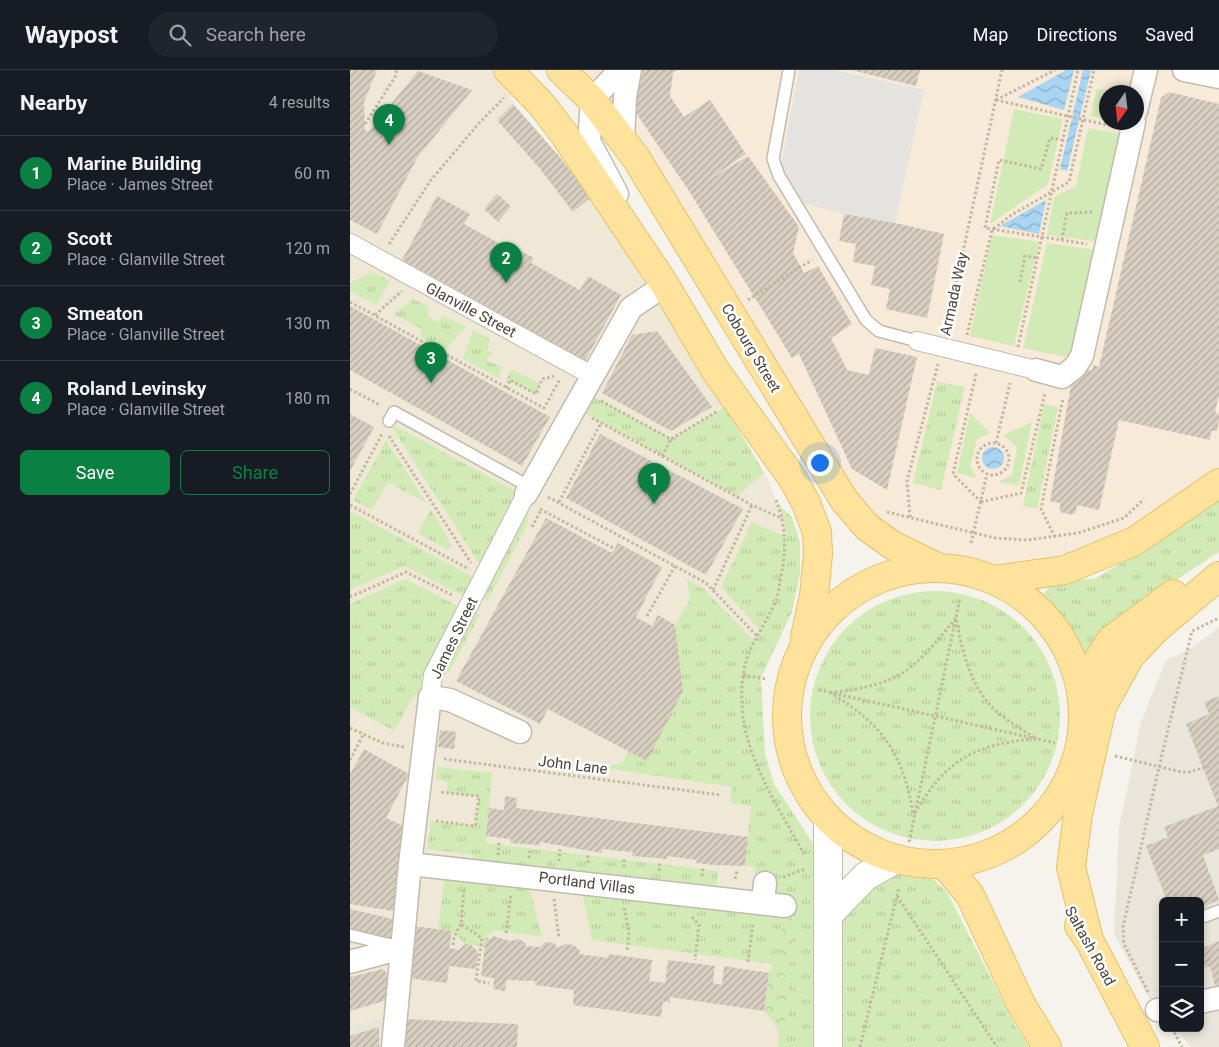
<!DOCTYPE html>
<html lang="en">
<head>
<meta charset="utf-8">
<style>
  body { margin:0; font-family:Roboto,sans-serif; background:#20242c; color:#f1f3f6 }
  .controls { position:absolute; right:15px; bottom:15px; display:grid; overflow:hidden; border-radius:8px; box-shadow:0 2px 8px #0003 }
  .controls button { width:45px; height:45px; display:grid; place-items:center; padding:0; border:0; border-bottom:1px solid #363941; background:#171b24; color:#f1f3f6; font:25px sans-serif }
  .compass { position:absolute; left:749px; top:15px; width:45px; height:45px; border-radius:50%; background:#171b24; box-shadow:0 2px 8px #0003; rotate:194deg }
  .you { position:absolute; left:469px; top:392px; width:18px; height:18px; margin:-12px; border:4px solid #fff; border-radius:50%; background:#1a73e8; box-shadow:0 0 0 8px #1a73e833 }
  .badge { display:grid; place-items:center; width:32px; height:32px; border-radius:50%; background:#0b8043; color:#fff; font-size:16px; font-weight:700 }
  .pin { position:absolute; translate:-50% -41px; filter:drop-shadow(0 1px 2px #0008) }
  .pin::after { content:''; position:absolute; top:26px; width:18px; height:15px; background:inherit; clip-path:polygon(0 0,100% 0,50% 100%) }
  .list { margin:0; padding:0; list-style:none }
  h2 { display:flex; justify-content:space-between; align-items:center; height:65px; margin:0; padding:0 20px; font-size:21px }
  h2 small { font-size:16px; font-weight:400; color:#9ea1a6 }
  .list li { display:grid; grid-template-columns:32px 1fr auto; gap:15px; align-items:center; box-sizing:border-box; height:75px; padding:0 20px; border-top:1px solid #363941 }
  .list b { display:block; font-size:19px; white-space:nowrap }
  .list p { margin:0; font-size:16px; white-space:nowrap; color:#9ea1a6 }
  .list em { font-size:16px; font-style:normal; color:#9ea1a6 }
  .actions { display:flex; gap:10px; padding:15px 20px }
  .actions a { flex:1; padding:11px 0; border:1px solid #0b8043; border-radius:8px; text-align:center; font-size:18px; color:#0b8043 }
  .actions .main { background:#0b8043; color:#fff }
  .icon { flex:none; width:28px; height:28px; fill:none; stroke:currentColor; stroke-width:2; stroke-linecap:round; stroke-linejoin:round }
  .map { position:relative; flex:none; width:869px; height:977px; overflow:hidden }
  header { display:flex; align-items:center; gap:30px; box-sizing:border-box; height:70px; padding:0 25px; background:#171b24; border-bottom:1px solid #363941 }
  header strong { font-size:24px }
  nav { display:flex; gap:28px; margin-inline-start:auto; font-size:18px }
  .search { width:350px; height:45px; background:#20242c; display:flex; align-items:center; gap:12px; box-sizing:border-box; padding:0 18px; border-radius:28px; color:#9ea1a6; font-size:19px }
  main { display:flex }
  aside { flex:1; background:#171b24 }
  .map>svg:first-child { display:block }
  .residential { fill:#eae5da }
  .commercial { fill:#f7ead8; fill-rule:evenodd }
  .education { fill:#efe8d6 }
  .grass { fill:url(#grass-tufts) }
  .forest { fill:url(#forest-crowns) }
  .garden { fill:#d2eab5 }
  .parking { fill:#e5e3e0 }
  .water { fill:url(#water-waves) }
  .building { fill:url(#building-hatch) }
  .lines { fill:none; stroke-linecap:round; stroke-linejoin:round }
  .service-casing { stroke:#c2bbae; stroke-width:14 }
  .pedestrian-casing { stroke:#c2bbae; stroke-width:20 }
  .minor-casing { stroke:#c2bbae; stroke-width:25 }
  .tertiary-casing { stroke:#c2bbae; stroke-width:30 }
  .primary-casing { stroke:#e6c16a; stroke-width:30 }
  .path { stroke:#c4b79f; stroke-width:3; stroke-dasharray:2.5 2.5; stroke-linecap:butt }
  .service { stroke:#fff; stroke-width:11 }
  .pedestrian { stroke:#fff; stroke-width:18 }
  .minor { stroke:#fff; stroke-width:22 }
  .tertiary { stroke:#fff; stroke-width:28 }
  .primary { stroke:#ffe39c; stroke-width:28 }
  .labels { text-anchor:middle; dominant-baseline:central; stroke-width:5; stroke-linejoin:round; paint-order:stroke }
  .street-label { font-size:15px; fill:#4b4439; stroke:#fff }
</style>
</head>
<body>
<header>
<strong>Waypost</strong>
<div class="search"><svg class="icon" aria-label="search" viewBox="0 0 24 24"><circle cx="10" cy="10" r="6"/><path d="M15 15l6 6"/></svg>Search here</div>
<nav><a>Map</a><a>Directions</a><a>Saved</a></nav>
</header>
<main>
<aside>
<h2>Nearby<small>4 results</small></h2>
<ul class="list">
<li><span class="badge">1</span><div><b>Marine Building</b><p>Place · James Street</p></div><em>60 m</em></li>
<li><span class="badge">2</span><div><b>Scott</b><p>Place · Glanville Street</p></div><em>120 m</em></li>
<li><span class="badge">3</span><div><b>Smeaton</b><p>Place · Glanville Street</p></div><em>130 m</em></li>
<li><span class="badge">4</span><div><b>Roland Levinsky</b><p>Place · Glanville Street</p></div><em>180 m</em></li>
</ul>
<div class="actions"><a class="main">Save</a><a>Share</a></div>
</aside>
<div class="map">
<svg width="869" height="977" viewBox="0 0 869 977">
  <defs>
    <pattern id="grass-tufts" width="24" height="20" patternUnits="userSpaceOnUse" patternTransform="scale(1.25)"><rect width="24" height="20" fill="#d2eab5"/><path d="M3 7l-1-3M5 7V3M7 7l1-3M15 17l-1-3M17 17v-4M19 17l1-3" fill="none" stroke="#b6ca9c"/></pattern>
    <pattern id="forest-crowns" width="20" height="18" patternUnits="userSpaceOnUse" patternTransform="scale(1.25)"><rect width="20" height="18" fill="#d2eab5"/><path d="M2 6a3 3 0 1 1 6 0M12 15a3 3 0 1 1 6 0" fill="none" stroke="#b6ca9c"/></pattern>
    <pattern id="water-waves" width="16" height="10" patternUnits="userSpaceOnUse" patternTransform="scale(1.25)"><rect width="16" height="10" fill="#a9d4f2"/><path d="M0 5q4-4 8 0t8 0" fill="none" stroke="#8caec5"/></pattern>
    <pattern id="building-hatch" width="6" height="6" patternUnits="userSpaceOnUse" patternTransform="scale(1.25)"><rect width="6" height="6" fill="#d8cfc1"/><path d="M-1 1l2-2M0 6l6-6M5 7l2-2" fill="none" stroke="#b1aa9e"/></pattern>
  </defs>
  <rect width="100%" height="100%" fill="#f6f3ec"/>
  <path class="residential" d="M869 557V977H842L823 958H850V831H813V949L807 943 764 864 769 758 791 652 816 590 842 578Z
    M46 943 43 977H0V956Z"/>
  <path class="commercial" d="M220 0H869V403L783 463 738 482 646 504 585 492 527 459ZM756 22H786V52H756Z"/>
  <path class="education" d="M0 0H148L164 34 209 86 243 132 372 331 417 408 434 450 436 467 426 532 407 566 393 605 478 977H43L46 943 0 956Z"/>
  <path class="grass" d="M22 202 40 211 26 235 0 221V213Z
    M63 229 79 237 77 246 89 252 94 246 116 257 95 280 70 267 72 259 43 244Z
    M123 260 139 269 138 280 142 283 135 290 153 297 148 308 113 289Z
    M162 299 190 314 186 324 156 309Z
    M587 311 615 317 591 420 563 413Z
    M235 322 321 369 375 337 414 403 387 426 225 338Z
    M694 334 708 337 687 439 673 436Z
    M45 356 167 422 130 495 43 359Z
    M36 370 75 431 74 432 38 412 22 440 3 430Z
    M869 428V482L794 531 736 590C726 566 713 542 691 527L704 511 744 509 805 474Z
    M428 434 442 447 450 472V504L442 542 411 608 415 683 424 714 462 772 468 784 478 845 546 789 568 793 598 824 666 957 679 977H428L429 963 440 941 435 838 430 881 424 894 242 870 230 813 177 807 192 867 145 860 136 868 135 878 115 874 102 861 88 859 96 797 121 800 123 785 77 779 81 751 125 756 129 727 96 723 98 712 86 709 87 697 142 703 136 773 368 801 365 828 413 833 415 807 405 805 404 797 395 796 401 736 380 733 382 717 254 698 272 693 279 681 297 690 333 621 325 555 340 530 337 509 354 519 404 571 410 560 371 517 402 452 436 467 434 450Z
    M174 437 179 440 177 455 138 530 128 526Z
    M81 439 102 476 98 480 68 463Z
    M0 441 125 508 116 527 54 496 0 520Z
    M55 509 110 537 72 625H64L44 661 0 637V534Z
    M460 646a125 125 0 1 1 250 0a125 125 0 1 1-250 0Z
    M121 540 130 545 99 602 87 605Z"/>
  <path class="forest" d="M435 836 445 855 440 941 429 963 423 951 414 941 419 903 430 881Z"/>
  <path class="garden" d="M747 19 764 22H756V49L740 46Z
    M664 39 713 49 698 114 640 154Z
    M738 58 774 65 749 172 697 165 704 127 726 116Z
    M642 165 689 172 664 276 620 266Z
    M697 173 745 180 720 288 673 278Z
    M620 343 640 363 627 369 620 396 627 408 607 403Z
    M682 352 669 416 648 412 662 405 667 377 653 365Z"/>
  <path class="parking" d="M449 0H484L574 20 545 153 498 145 443 130 429 106Z"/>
  <path class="water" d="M716 0H724L714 40 668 27Z
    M733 0H741L717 101 710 99Z
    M696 130 689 164 650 156Z
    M632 388a11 11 0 1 1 22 0a11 11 0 1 1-22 0Z"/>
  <path class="building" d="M0 0H27L14 32 15 61H19L68 1 122 20 67 88 27 164 0 150Z
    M287 0H327L323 3 320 26 334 47 360 30 396 84 358 110 398 86 449 157 443 183 454 203 468 196 502 254 481 268 497 300 519 305 525 278 567 287 537 420 502 399 449 284 442 288 339 121 280 34Z
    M501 0H570L566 16Z
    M819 22 869 34V325L865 342 869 345V350L867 361H861L860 370 769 350 749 440 727 435 726 442 722 445 710 442V433L700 431 722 310 734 299 742 301 743 295 749 297 811 28Z
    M163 34 209 86 241 127 223 142 191 100 147 50Z
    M147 124 161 136 148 152 134 139Z
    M87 126 120 144 114 154 152 175 154 172 184 188 181 193 230 220 238 206 271 225 235 291 52 190Z
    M494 144 545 153 594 164 577 248 536 239 540 219 521 215 525 196 503 192 506 174 489 171Z
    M0 236 200 347 172 396 0 300Z
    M307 261 362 337 321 361 252 323 282 265Z
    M0 344 24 357 0 401Z
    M250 364 393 439 356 505 216 428Z
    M196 448 262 483 268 473 312 497 286 547 302 556 308 545 325 555 333 621 297 691 198 639 190 654 106 611Z
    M869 626V779L853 785 869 830 850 838V831H817L796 776 818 767 814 757 868 736 836 654 859 644 854 632Z
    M90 660 106 662 104 679 88 677Z
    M14 679 59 704 36 748 58 758 49 842 0 834V704Z
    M155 726 167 728 166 738 398 767 395 796 363 795 346 793 347 790 317 786V789L282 786 283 782 270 781 252 779V783L190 772V775L160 773 161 769 136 766 139 738 154 740Z
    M0 839 47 850 43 868 39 871 0 861Z
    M64 856 102 861 99 878 109 880 115 874 121 875 128 882 126 899 99 896 97 913 58 908Z
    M143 866 160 871 169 869 176 873 175 876 190 877 195 872 204 873 208 878 215 874 224 875 230 881 229 884 258 888 259 884 302 890 299 911 315 913 318 890 365 896 363 913 372 915 374 896 419 903 414 941 320 927V933L313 931 311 947 223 935 224 920 185 915V911L156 910 155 921 143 919 144 908 131 906 136 868 141 869Z
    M869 871V916H865L860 896 855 898 850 887V879Z
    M33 899 39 906 37 930 0 941V907Z
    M55 949 168 954 167 977H54Z
    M29 957V977H0V966Z"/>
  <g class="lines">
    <g class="service-casing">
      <path id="service" d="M439 0 423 89 429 106 516 250 529 261 567 271
        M39 351 44 342 180 417
        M850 848 869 841
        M0 865 45 876"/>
    </g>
    <g class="pedestrian-casing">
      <path id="pedestrian" d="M0 173 243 306
        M567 271 686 300
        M80 627 83 605 176 424"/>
    </g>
    <g class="minor-casing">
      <path id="minor" d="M834 0 869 7
        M786 41 796 0
        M273 70 275 27 280 0
        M267 124 239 71 242 30 270 0
        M686 300 712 307 725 297 732 286 784 52
        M176 424 281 238 315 215 308 200
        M60 794 435 836
        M413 833 415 813
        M0 892 52 878
        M850 932 869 928
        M807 940 813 939
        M43 977 60 794 80 627 100 630 170 662"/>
    </g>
    <g class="tertiary-casing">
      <path id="tertiary" d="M478 749V977
        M478 845 516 806 546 789"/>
    </g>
    <g class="primary-casing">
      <path id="primary" d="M158 0 192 35 214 64 315 215 365 300 443 409 456 433 467 462 468 484 464 526 455 567
        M211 0 242 30 286 88 494 430 517 457 542 475 587 497
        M437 646a148 148 0 1 1 296 0a148 148 0 1 1-296 0Z
        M645 510 715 500 785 471 869 413
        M733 630 743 598 761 570 823 524
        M594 794 620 825 671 934 697 977
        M729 856 739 870 795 977
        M739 870 721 797 728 744 752 637 780 586 807 558 869 506"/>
    </g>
    <path class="path" d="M646 30 762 56
      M646 30 705 0
      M15 54 45 7 47 0
      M713 70 700 68 691 99 649 90 635 158 737 174
      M712 170 717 143 744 142
      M39 174 81 110 130 52 154 28
      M670 212 675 186 688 188
      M398 230 462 190
      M0 232 194 338 210 309
      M25 245 52 221
      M596 261 652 0
      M617 265 642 160 663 144 719 112 744 0
      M668 277 728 0
      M626 304 603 404 631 432
      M156 318 160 310 186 324 192 309 204 306
      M0 319 30 335
      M251 331 321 369 368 341
      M242 348 402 435 433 449
      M39 366 121 493
      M627 389a16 16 0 1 1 32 0a16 16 0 1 1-32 0Z
      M646 373 660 313
      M312 386 321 369
      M0 424 32 364
      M198 427 356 513 407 566
      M426 430C437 459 436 482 430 511 429 518 428 527 425 533 414 558 396 578 393 606 384 674 423 727 454 784
      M209 432 251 353
      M631 432 671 423 695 323
      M0 435 117 498
      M190 439 265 479
      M537 442 645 468 677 470 728 463 774 448 794 429
      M560 447 557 411 588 294
      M182 457 191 440
      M705 467 691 439 713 328
      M621 473 637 404
      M363 520 402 435
      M0 527 56 502 104 526
      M297 546 325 496
      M393 605 416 609
      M469 620 705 673
      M480 623C551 614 562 602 606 548 612 580 620 617 645 640 657 651 673 660 687 669
      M484 625C534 656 553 685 563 743
      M0 658 33 673 54 677
      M765 686 832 702H839L859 696
      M94 689 371 725
      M0 690 13 665
      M565 743C595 691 623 675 682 669
      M86 751 125 756 129 726 89 722
      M559 772 610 528
      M148 785 149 772
      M179 788 180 779
      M209 791 210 779
      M238 793V785
      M274 797V788
      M309 801 310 793
      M352 806 353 798
      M433 807 455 799
      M385 809 387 801
      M114 820 111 854 132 868 126 911 139 913
      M547 826 647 977
      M204 829 209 868
      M274 838 279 862 277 882
      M342 847 349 855 345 890
      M156 863 161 825
      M103 875 104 867 111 854
      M398 892 403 853
      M798 922 774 874 773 857 809 697 842 561 869 548
      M822 958 832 977
      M510 977 549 817"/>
    <use href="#service" class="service"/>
    <use href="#pedestrian" class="pedestrian"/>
    <use href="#minor" class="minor"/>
    <use href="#tertiary" class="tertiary"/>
    <use href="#primary" class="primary"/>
  </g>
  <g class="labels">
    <g class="street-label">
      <text transform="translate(604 224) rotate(-78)">Armada Way</text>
      <text transform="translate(121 240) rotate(28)">Glanville Street</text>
      <text transform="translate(401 278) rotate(59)">Cobourg Street</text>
      <text transform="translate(104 568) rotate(-64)">James Street</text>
      <text transform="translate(223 695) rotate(7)">John Lane</text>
      <text transform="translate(237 813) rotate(7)">Portland Villas</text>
      <text transform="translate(740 876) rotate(61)">Saltash Road</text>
    </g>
  </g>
</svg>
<div class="controls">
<button>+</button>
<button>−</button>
<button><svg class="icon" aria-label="layers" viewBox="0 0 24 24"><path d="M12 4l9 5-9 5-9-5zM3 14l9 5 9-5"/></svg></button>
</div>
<svg class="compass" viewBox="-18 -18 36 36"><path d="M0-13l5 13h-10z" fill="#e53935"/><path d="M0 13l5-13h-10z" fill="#9ea1a6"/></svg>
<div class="you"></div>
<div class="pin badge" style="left:304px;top:434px">1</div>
<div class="pin badge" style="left:156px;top:213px">2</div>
<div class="pin badge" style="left:81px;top:313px">3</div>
<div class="pin badge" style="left:39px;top:75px">4</div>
</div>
</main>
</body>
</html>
